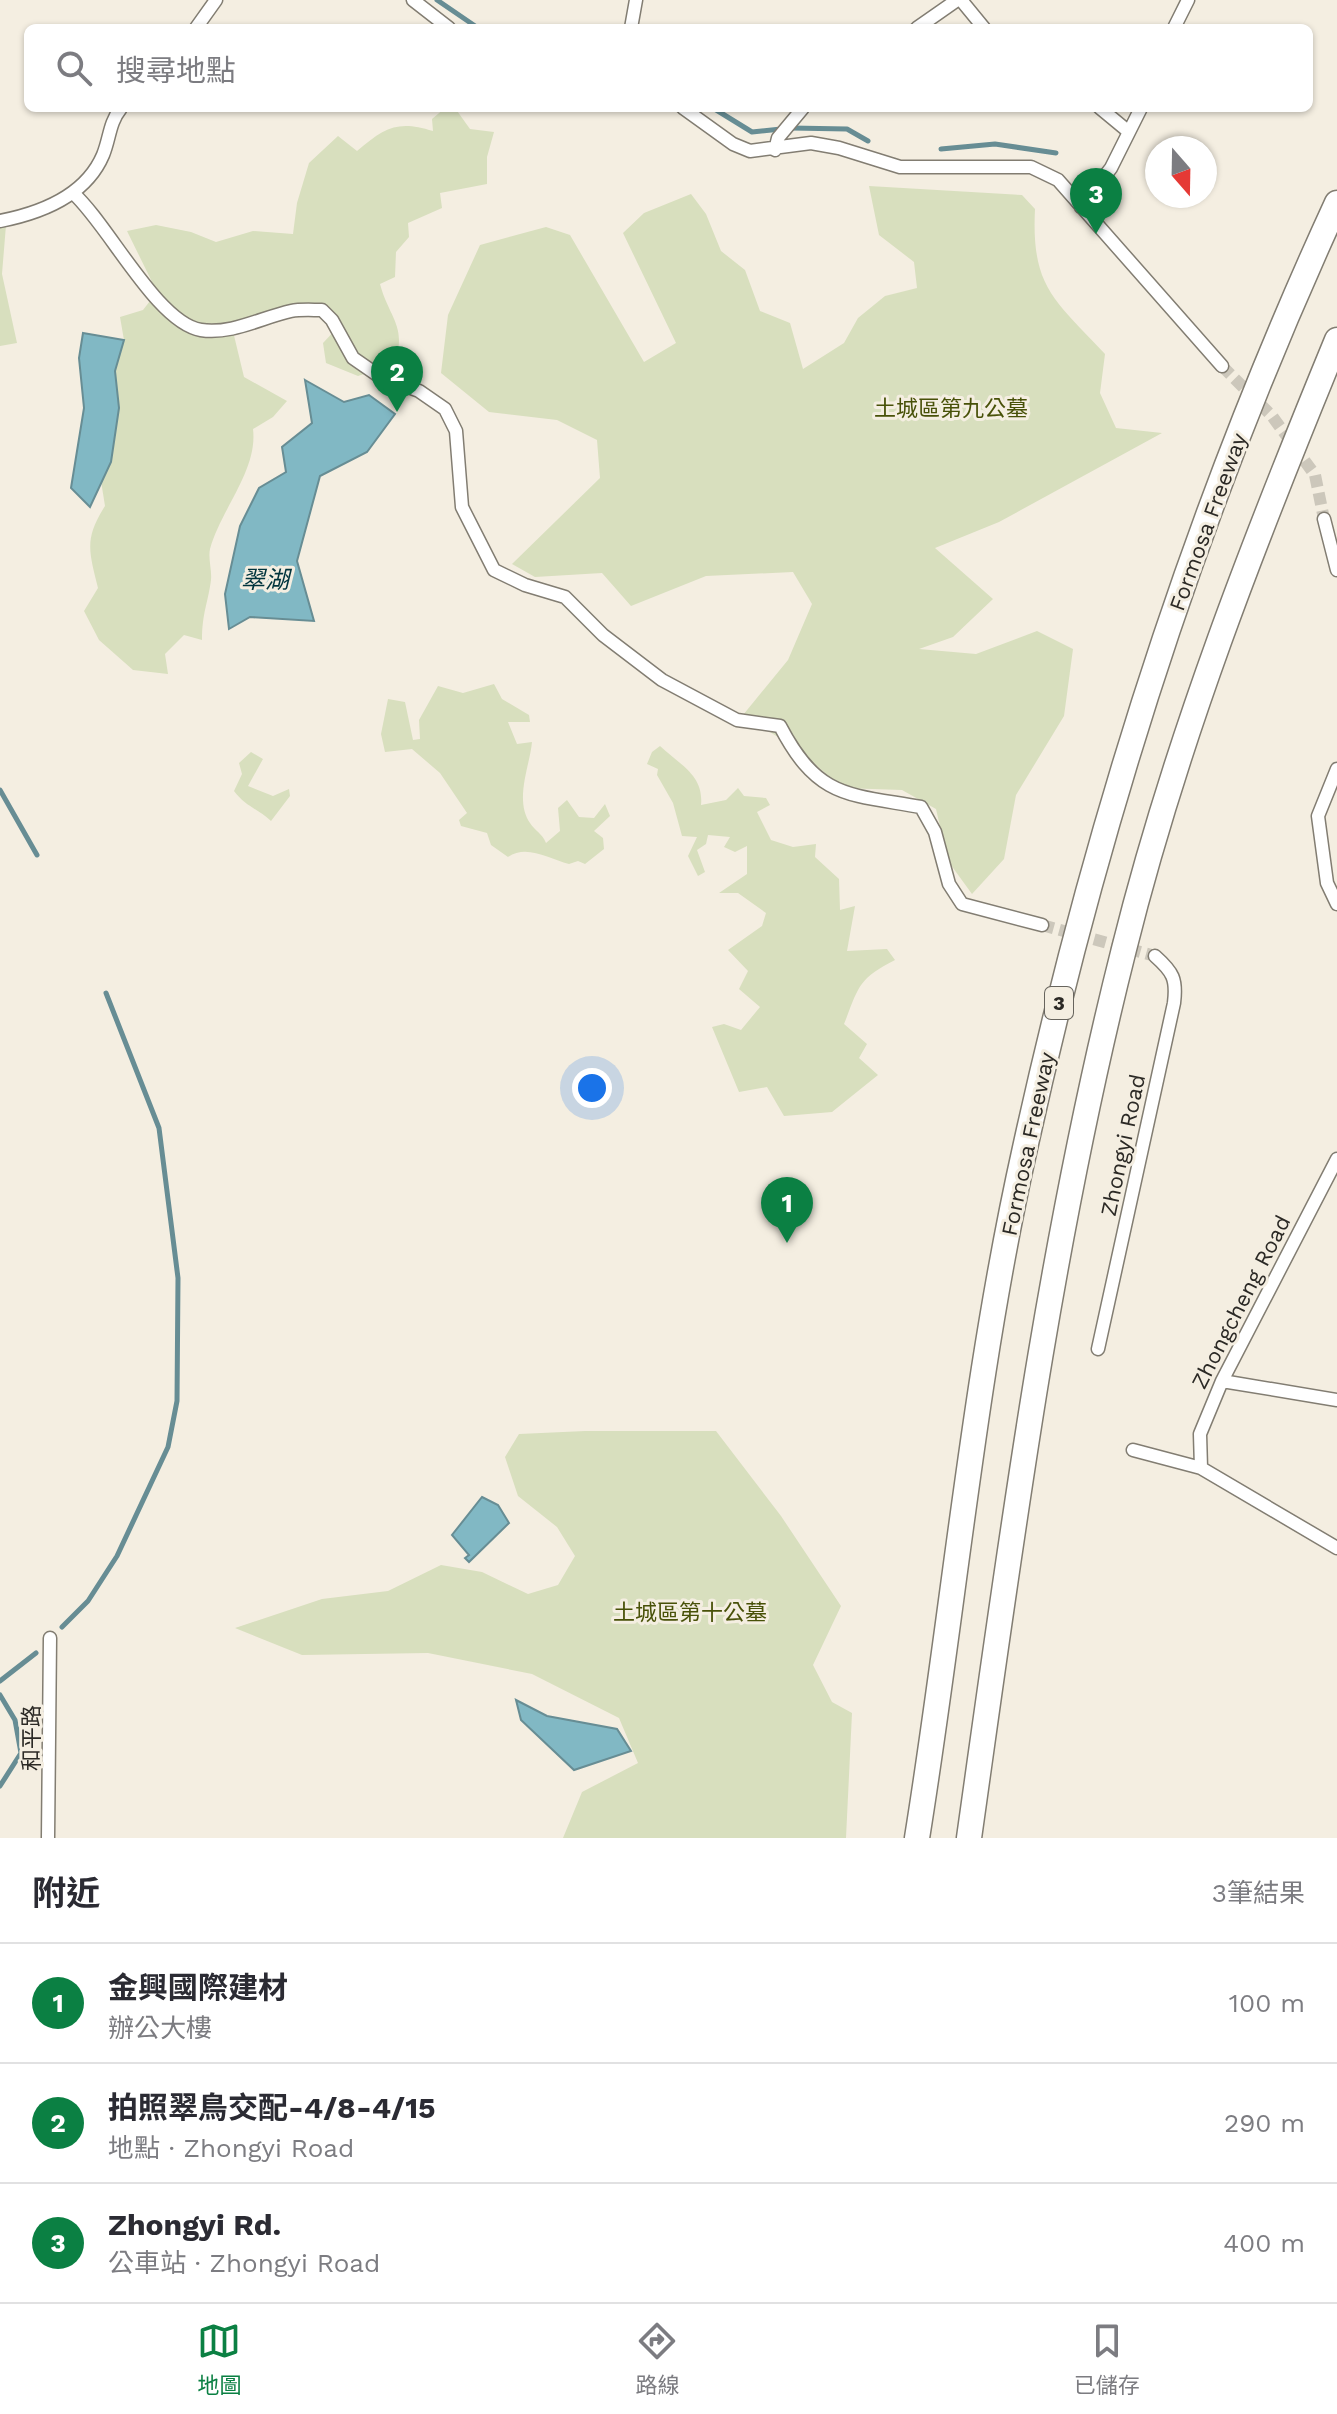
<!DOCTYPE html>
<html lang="zh-TW">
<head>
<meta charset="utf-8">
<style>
  body { margin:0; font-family:"Work Sans","Noto Sans TC",sans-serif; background:#f7f7f7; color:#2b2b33 }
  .compass { position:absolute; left:1145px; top:136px; width:72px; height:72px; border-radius:50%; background:#fff; box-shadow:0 2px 6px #0004; rotate:160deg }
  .you { position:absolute; left:592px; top:1088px; width:28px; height:28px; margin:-20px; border:6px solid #fff; border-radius:50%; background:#1a73e8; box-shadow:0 0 0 12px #1a73e833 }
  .badge { display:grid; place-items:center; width:52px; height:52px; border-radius:50%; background:#0b8043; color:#fff; font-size:26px; font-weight:700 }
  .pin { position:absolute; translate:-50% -66px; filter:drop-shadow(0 2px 4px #0008) }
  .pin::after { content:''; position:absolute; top:42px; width:28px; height:24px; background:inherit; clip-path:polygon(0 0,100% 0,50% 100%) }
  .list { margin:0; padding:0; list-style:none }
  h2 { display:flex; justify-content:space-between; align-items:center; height:104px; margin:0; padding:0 32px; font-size:34px }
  h2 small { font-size:26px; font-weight:400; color:#7c7c81 }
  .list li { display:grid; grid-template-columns:52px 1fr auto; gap:24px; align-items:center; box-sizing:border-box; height:120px; padding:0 32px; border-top:2px solid #e1e1e2 }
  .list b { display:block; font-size:30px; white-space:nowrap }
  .list p { margin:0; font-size:26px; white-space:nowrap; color:#7c7c81 }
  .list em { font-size:26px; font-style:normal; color:#7c7c81 }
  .icon { flex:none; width:44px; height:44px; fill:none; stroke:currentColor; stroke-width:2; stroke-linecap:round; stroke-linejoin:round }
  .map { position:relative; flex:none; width:1337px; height:1838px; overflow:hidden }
  .search { position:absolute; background:#fff; box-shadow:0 2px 6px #0004; left:24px; right:24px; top:24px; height:88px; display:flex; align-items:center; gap:20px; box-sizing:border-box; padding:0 28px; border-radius:12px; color:#7c7c81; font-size:30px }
  .sheet { height:464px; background:#fff }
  nav { display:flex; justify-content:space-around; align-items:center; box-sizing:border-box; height:112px; border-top:2px solid #e1e1e2; background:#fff; font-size:22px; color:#7c7c81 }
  nav a { display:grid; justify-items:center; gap:4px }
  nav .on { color:#0b8043 }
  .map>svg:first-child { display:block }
  .green { fill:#d8dfbe }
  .water { fill:#81b8c4; stroke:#678d94; stroke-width:2 }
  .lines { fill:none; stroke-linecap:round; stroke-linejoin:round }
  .stream { stroke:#678d94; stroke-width:5 }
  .minor-tunnel { stroke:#ccc7bb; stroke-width:12; stroke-dasharray:12 6; stroke-linecap:butt }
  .minor-casing { stroke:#827d72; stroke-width:15 }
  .motorway-casing { stroke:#827d72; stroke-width:27 }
  .minor { stroke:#fff; stroke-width:12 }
  .motorway { stroke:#fff; stroke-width:24 }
  .labels { text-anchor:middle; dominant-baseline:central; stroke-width:6; stroke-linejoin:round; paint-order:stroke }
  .shield { fill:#f4eee1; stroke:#67645d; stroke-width:2 }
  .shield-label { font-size:20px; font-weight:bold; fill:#2b2925 }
  .park-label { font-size:22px; fill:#485108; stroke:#f4eee1 }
  .street-label { font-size:22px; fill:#2b2925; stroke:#f4eee1 }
  .water-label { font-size:24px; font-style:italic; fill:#00343d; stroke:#f4eee1 }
</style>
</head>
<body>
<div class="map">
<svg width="1337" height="1838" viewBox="0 0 1337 1838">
  <rect width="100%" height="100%" fill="#f4eee1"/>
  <path class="green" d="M445 108H455L470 129 494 132 487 157V184L440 193 442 208 408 223 409 237 396 252 395 277 380 284C389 318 408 327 394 364L358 376 326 363 323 343 338 327 325 310 231 323 244 377 287 401 273 417 253 429C258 470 221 509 210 549 208 559 212 570 211 580 208 603 202 613 202 640L184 635 165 654 168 674 133 670 99 640 84 611 98 588C89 551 84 539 105 506L101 481 111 462 119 408 115 371 124 340 120 317 143 310 157 292 127 231 156 225 191 232 216 242 253 231 293 234 297 203 309 163 338 136 357 151C385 127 398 120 433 131L432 119Z
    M869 186 1022 195 1035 209C1031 288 1055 300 1105 354L1100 393 1116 428 1162 433 999 522 935 548 993 599 953 637 919 649 976 654 1037 631 1073 649 1064 716 1016 795 1004 859 972 894 948 861 936 809 902 790 842 788 800 751 743 715 788 660 812 604 793 572 706 576 631 606 602 573 535 577 512 564 600 478 597 440 557 420 489 412 441 373 448 315 480 245 546 227 570 235 644 362 676 343 623 233 644 213 691 194 706 214 721 251 745 270 760 311 790 323 803 369 844 343 858 318 885 296 917 288 914 262 879 235Z
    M0 220 6 225 2 274 17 343 0 346Z
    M494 684 502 699 529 715 530 722H508L517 744 532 742C530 765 514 800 530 823 535 831 542 833 546 843L560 831 558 808 567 800 579 817 594 818 605 804 610 816 594 831 603 838 604 849 585 864 578 861 569 864C549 859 527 844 508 857L491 845 487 833 461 826 459 820 467 813 440 773 412 749 385 752 381 734 388 699 405 702 413 740 420 739 419 720 438 686 463 693Z
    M660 746C680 765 704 775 701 805L726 800 738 788 744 796 766 798 770 805 757 812 771 840 793 847 816 844 815 857 839 879 840 910 855 906 847 951 887 949 895 960C858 979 859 986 844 1024L867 1044 859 1058 878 1075 832 1112 784 1116 767 1087 739 1092 712 1027 724 1024 741 1030 760 1007 739 989 748 971 728 950 762 926 766 913 738 893H719L747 874V846L735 852 724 847 730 837 708 835 706 844 697 850 705 872 698 876 688 856 697 837 682 836 673 803 657 775 658 769 647 764 652 752Z
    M251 752 263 759 248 786 273 796 289 789 290 796 271 821C258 809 245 806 234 791L242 774 239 763Z
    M585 1431H716L781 1516 841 1606 813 1665 832 1702 852 1713 846 1838H563L582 1792 638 1763 619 1718 532 1674 428 1653 302 1655 235 1628 322 1599 388 1591 441 1565 482 1572 528 1594 558 1585 575 1556 557 1527 518 1496 505 1457 519 1434Z"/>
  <path class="water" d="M83 333 124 340 115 371 119 408 111 462 90 507 71 488 84 408 79 358Z
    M305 380 344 402 369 395 395 414 367 452 320 476 297 561 314 621 250 617 229 629 225 594 240 526 259 488 286 472 282 447 312 423Z
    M482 1497 498 1505 509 1523 469 1562 465 1558 469 1555 452 1535Z
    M516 1700 547 1716 617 1729 631 1751 574 1770 521 1720Z"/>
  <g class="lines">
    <path class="stream" d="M437 0 478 28
      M713 108 752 132 781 129
      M791 128 847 129 868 141
      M941 149 995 144 1056 153
      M0 790 37 855
      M62 1627 88 1601 117 1556 168 1447 177 1401 178 1278 159 1128 106 993
      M0 1681 36 1653
      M0 1695 15 1720 21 1753 0 1786"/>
    <path class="minor-tunnel" d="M1222 366 1272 416 1315 475 1324 519
      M1042 925 1155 956"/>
    <g class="minor-casing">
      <path id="minor" d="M413 0 449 28
        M961 0 984 28
        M196 28 216 0
        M631 28 636 0
        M917 28 957 0
        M1174 28 1188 0
        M683 108 733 144 750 151 811 143 839 148 900 167H1031L1058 180 1222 366
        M1100 108 1129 132
        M775 150 778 138 803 108
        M73 193C108 224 157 323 201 330 231 335 263 317 291 311 301 309 312 310 322 310L332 320 353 358 379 376 419 391 445 409 456 431 462 507 494 570 525 585 565 597 603 635 662 680 737 720 780 726C818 799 848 794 921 807L935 832 949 884 962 904 1042 925
        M1081 207 1111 168 1141 108
        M0 221C41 213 86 195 103 155 110 138 109 123 121 108
        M1324 519 1337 570
        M1337 769 1318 816 1327 883 1337 904
        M1098 1349 1174 1003C1177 979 1173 972 1155 956
        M1222 1381 1337 1400
        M1133 1450 1201 1468 1337 1548
        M1201 1468 1200 1434 1222 1381 1337 1159
        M48 1838 50 1638"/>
    </g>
    <g class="motorway-casing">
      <path id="motorway" d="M917 1838C954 1608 974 1376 1025 1148 1096 825 1198 504 1337 203
        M969 1838C1011 1540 1050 1241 1124 949 1176 740 1255 539 1337 340"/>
    </g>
    <use href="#minor" class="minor"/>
    <use href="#motorway" class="motorway"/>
  </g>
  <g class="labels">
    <rect class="shield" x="1045" y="987" width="28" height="32" rx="6"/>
    <g class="shield-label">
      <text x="1059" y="1003">3</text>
    </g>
    <g class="park-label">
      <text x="951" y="408">土城區第九公墓</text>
      <text x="690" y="1612">土城區第十公墓</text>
    </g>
    <g class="street-label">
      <text transform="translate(1208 522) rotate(-70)">Formosa Freeway</text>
      <text transform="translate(1028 1144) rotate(-78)">Formosa Freeway</text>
      <text transform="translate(1123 1145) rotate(-78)">Zhongyi Road</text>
      <text transform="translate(1241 1302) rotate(-63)">Zhongcheng Road</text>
      <text transform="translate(31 1738) rotate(-90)">和平路</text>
    </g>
    <g class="water-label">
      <text x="265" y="580">翠湖</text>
    </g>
  </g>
</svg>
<svg class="compass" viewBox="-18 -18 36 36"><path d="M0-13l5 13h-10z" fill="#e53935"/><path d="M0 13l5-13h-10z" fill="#7c7c81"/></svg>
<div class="you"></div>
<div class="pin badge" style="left:787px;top:1243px">1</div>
<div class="pin badge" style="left:397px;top:412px">2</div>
<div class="pin badge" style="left:1096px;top:234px">3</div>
<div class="search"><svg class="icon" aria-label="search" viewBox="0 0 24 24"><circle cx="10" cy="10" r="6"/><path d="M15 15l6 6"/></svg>搜尋地點</div>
</div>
<section class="sheet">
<h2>附近<small>3筆結果</small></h2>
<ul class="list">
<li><span class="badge">1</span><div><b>金興國際建材</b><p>辦公大樓</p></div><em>100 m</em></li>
<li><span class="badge">2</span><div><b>拍照翠鳥交配-4/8-4/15</b><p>地點 · Zhongyi Road</p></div><em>290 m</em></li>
<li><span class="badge">3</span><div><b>Zhongyi Rd.</b><p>公車站 · Zhongyi Road</p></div><em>400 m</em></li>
</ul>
</section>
<nav>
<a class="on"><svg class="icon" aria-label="map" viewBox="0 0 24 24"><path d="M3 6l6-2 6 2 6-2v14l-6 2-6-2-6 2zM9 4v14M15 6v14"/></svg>地圖</a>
<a><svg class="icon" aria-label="directions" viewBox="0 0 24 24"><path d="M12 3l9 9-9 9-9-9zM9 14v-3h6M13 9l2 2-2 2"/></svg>路線</a>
<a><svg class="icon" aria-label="saved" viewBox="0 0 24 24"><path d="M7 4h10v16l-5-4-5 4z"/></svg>已儲存</a>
</nav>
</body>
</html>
